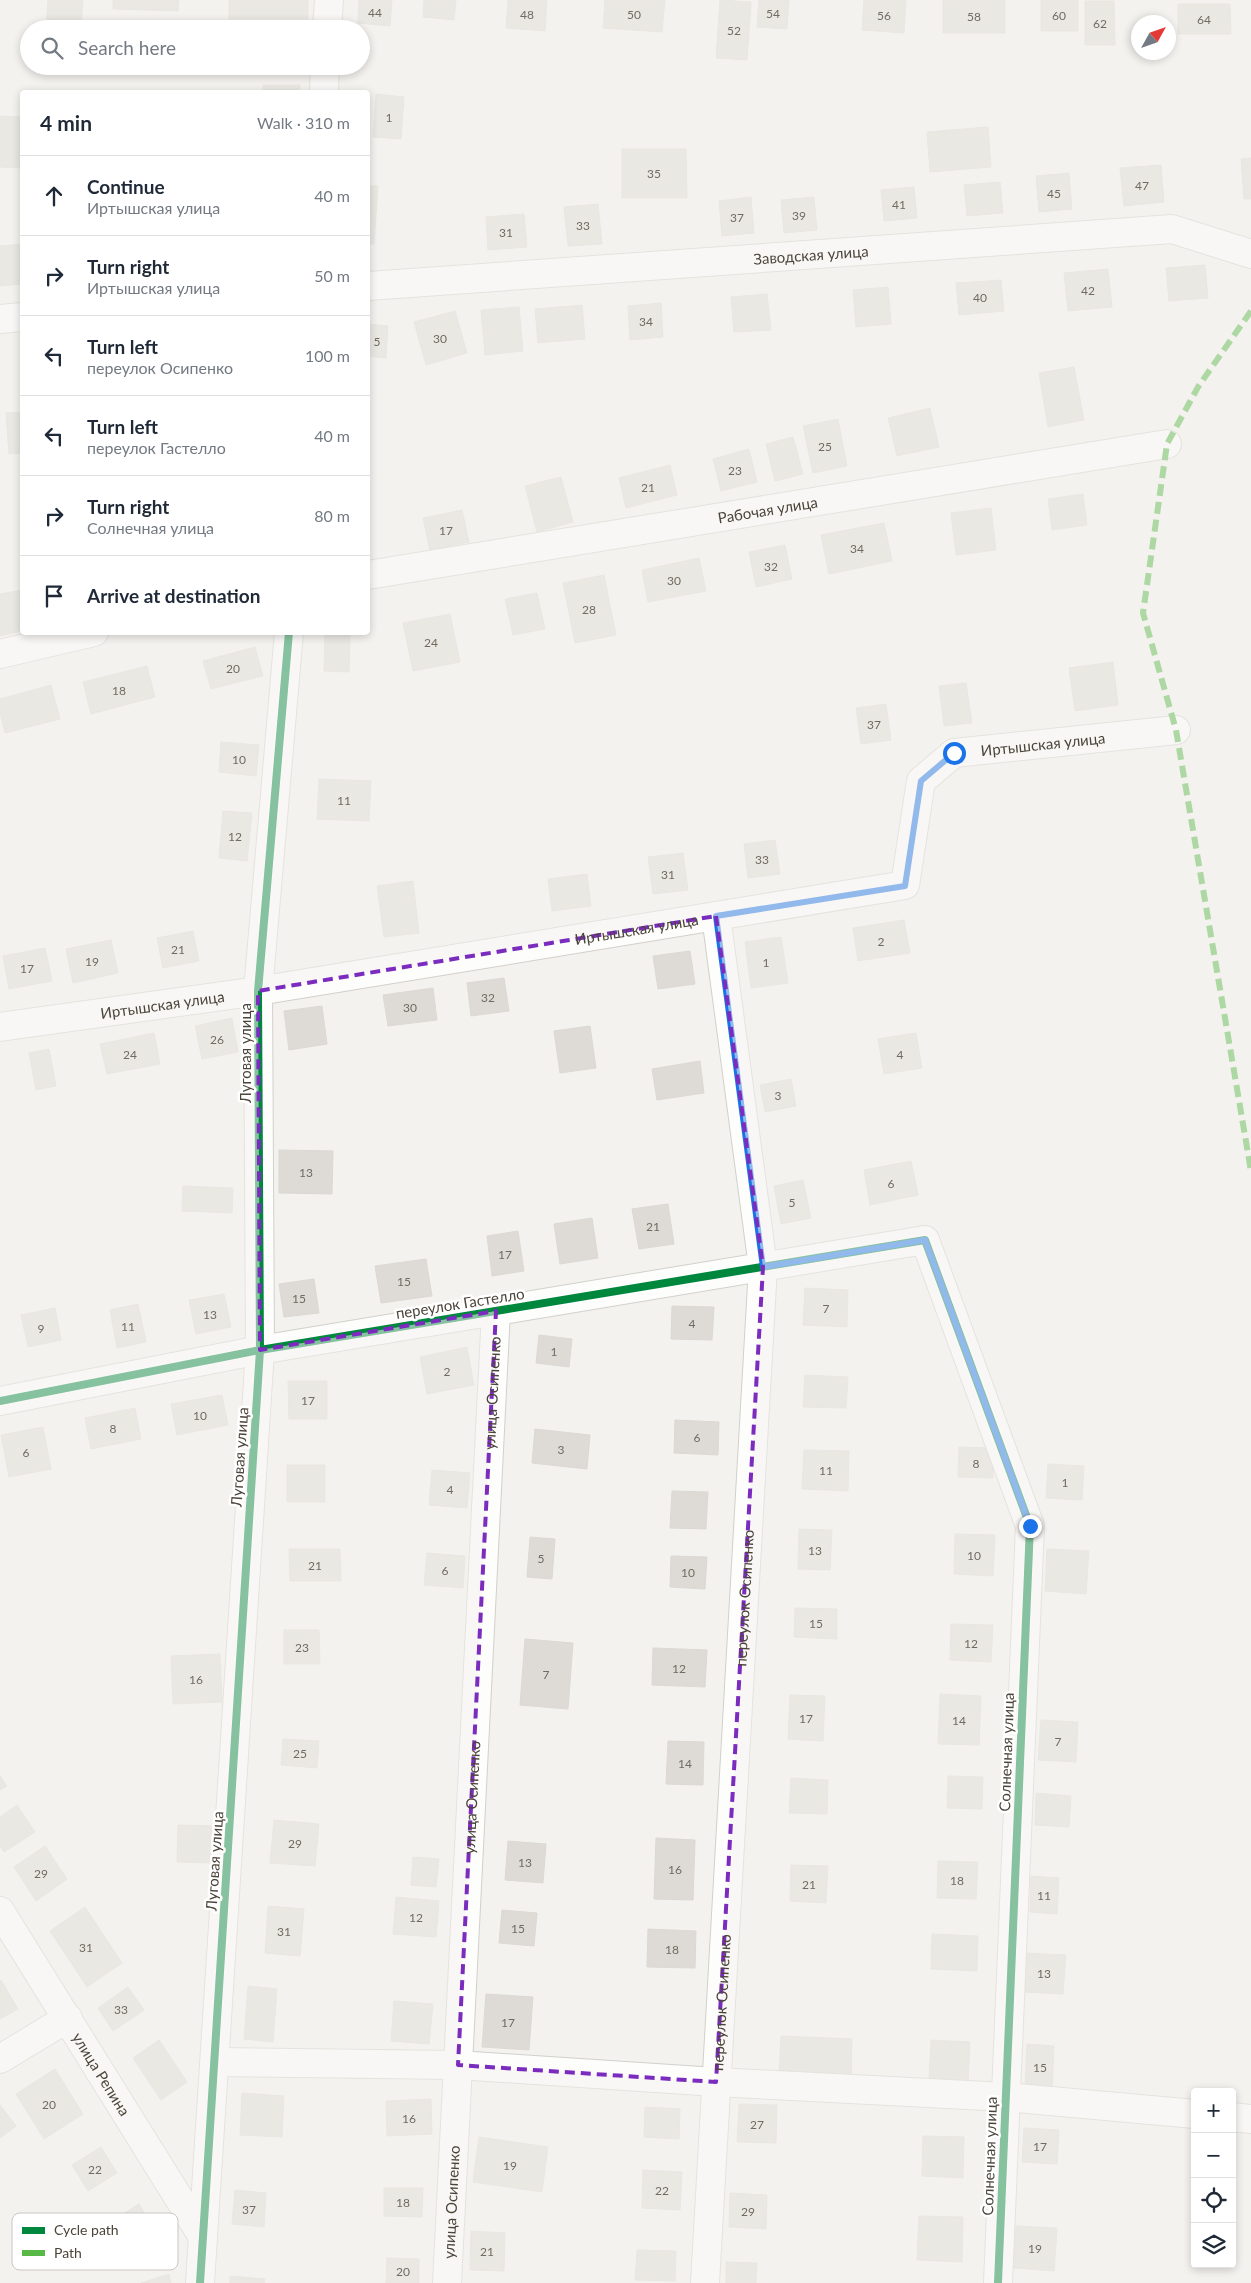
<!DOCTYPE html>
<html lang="en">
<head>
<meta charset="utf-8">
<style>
  body { margin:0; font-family:Lato,sans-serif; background:#f2f2f3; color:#1f2937 }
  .controls { position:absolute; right:15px; bottom:15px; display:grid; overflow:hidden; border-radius:5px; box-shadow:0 2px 8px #0003 }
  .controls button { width:45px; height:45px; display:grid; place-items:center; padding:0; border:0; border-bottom:1px solid #e0e1e3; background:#fff; color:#1f2937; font:25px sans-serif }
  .compass { position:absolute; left:1131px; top:15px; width:45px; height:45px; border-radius:50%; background:#fff; box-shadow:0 2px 8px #0003; rotate:50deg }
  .stop { position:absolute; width:15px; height:15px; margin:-11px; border:4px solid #1a73e8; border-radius:50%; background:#fff }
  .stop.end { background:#1a73e8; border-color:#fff; box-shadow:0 1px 5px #0008 }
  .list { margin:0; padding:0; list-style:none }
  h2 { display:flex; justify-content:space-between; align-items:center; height:65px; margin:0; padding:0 20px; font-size:21px }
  h2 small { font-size:16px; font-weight:400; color:#747a83 }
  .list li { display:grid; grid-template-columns:32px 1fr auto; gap:15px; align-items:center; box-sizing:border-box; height:80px; padding:0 20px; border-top:1px solid #e0e1e3 }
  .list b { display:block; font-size:19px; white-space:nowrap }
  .list p { margin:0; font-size:16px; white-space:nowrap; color:#747a83 }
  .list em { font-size:16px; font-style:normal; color:#747a83 }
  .icon { flex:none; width:28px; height:28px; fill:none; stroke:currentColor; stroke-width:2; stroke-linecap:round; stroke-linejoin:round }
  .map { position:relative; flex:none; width:1251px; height:2283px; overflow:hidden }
  .search { position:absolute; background:#fff; box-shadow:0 2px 8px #0003; left:20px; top:20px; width:350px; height:55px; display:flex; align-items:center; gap:12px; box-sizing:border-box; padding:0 18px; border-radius:28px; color:#747a83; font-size:19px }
  .panel { position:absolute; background:#fff; box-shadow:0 2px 8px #0003; left:20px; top:90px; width:350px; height:545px; border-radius:5px }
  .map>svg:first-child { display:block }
  .building { fill:#dedbd6; stroke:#dcd9d4 }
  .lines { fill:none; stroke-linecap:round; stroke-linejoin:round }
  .minor-casing { stroke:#d2d0cb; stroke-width:30 }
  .minor { stroke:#fdfdfc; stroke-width:28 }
  .quiet { stroke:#58b947; stroke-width:6; stroke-dasharray:12 6; stroke-linecap:butt }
  .cycleway-casing { stroke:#fff; stroke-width:11 }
  .cycleway { stroke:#00873e; stroke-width:8 }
  .route { stroke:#1a73e8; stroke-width:6 }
  .marked { fill:none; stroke:#7b2cbf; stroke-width:4; stroke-dasharray:10 6; stroke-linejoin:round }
  .labels { text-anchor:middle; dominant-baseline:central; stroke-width:5; stroke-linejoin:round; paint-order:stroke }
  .number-label { font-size:12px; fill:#706a61 }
  .street-label { font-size:15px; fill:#4b4439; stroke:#fff }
  .key { fill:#fff; stroke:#c9c7c4; stroke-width:1 }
  .key-label { font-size:14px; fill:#4b4439 }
</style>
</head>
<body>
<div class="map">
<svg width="1251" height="2283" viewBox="0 0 1251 2283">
  <rect width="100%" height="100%" fill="#f4f2ee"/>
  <path class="building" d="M48 0H83L81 29 46 28Z
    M113 0H179L178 11 113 9Z
    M229 0H308V19H229Z
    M359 0H392L390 26 358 23Z
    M424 0H456L454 20 423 17Z
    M508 0H547L545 31 506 28Z
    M605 0H665L662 32 603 28Z
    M720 0 751 2 747 60 716 58Z
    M759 0H789L787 29 757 27Z
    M864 0H906L904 33 862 30Z
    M943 0H1005V33H943Z
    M1041 0H1078V31H1041Z
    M1085 1H1114L1115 45H1085Z
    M1178 4H1230L1231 34H1178Z
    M263 85H300V92H263Z
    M376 94 404 97 401 139 373 137Z
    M0 116 22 117V168L0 167Z
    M988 127 991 167 930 172 927 132Z
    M622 149H686L687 198H622Z
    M1251 158V199H1244L1241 159Z
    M1161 165 1164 202 1124 206 1120 168Z
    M1069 173 1072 209 1039 212 1036 176Z
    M1000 182 1003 213 967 216 964 185Z
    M368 186H378L374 244H368Z
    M914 187 917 218 884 221 881 190Z
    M751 197 754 233 722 236 719 201Z
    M814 197 817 230 784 233 781 200Z
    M598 204 602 244 568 246 564 207Z
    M524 214 527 247 488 250 486 217Z
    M22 244V284L0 286V246Z
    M1205 265 1208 298 1169 301 1166 268Z
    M1108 269 1112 307 1068 311 1064 273Z
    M1001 280 1004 311 959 315 956 283Z
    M888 287 891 324 856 327 853 290Z
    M767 294 771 330 734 332 731 297Z
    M661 303 663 337 630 340 628 306Z
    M582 305 585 339 538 343 535 309Z
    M519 307 523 351 485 355 481 310Z
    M455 311 467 353 426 365 414 322Z
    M368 324 388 326 386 358 368 356Z
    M1074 367 1084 420 1048 427 1039 373Z
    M930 408 939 447 897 456 888 418Z
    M22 412V453L9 454 6 413Z
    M838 419 847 466 813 473 803 426Z
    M793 437 803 474 775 481 766 444Z
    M749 449 757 482 721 491 713 459Z
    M670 465 677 495 626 508 619 478Z
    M561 477 573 522 537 532 525 486Z
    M1083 494 1087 525 1052 530 1048 499Z
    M991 508 996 550 956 555 951 513Z
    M462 510 469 542 430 550 423 518Z
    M884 523 892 561 829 574 821 535Z
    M785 545 792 579 756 587 749 552Z
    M699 558 706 591 648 602 642 570Z
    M604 575 616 635 575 643 563 583Z
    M22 590V631L0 636V594Z
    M537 593 545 629 513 635 505 599Z
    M450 614 460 662 413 671 403 623Z
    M325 634 350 635 349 672 324 671Z
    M255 647 263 676 211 689 203 661Z
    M1113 662 1118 705 1075 711 1069 668Z
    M147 666 155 697 91 714 83 682Z
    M966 683 972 723 944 726 939 686Z
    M51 685 60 719 5 733 0 713V699Z
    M886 704 891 740 861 744 856 708Z
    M221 742 259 745 256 776 219 772Z
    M319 779 371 781 369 821 317 819Z
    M223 811 252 813 247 861 219 858Z
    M775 840 780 874 748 878 744 844Z
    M683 853 688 890 653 894 648 857Z
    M587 874 591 906 552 911 548 879Z
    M413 881 419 933 384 937 377 886Z
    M904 920 910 953 858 961 853 928Z
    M193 931 199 961 163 968 157 938Z
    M781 937 788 983 751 988 745 942Z
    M111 940 118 973 73 983 66 949Z
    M45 948 52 981 9 989 3 956Z
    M690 951 695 984 658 989 653 956Z
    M504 978 509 1011 471 1016 467 983Z
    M433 988 437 1020 388 1026 383 995Z
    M322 1006 327 1044 289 1050 284 1011Z
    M232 1018 238 1052 202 1059 195 1026Z
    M590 1026 596 1068 560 1073 554 1031Z
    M154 1033 160 1064 107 1074 100 1044Z
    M916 1033 922 1068 884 1074 878 1039Z
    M49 1049 56 1086 36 1090 29 1053Z
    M700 1061 704 1093 657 1100 652 1069Z
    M791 1079 796 1106 765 1112 760 1085Z
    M279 1150 333 1151 332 1194 279 1193Z
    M911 1161 918 1195 870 1205 864 1170Z
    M803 1180 811 1218 781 1224 774 1186Z
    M183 1186 233 1188 232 1213 182 1211Z
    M668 1204 674 1244 639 1249 632 1209Z
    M592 1218 598 1258 560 1264 554 1224Z
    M518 1231 524 1271 492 1276 487 1236Z
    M426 1259 432 1296 381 1303 375 1266Z
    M314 1279 319 1313 284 1317 279 1284Z
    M805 1288 848 1290 847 1327 803 1325Z
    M224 1294 231 1327 196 1334 189 1300Z
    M138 1304 146 1342 117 1348 110 1310Z
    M672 1306 714 1307 712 1340 671 1339Z
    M55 1308 61 1340 28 1347 21 1315Z
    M539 1335 572 1339 569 1367 536 1363Z
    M467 1347 474 1385 427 1394 420 1357Z
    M805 1375 848 1377 846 1408 803 1407Z
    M288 1381H327V1419H289Z
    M222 1395 228 1425 177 1435 171 1404Z
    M135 1408 141 1439 91 1449 85 1418Z
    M675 1420 719 1422 718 1455 674 1453Z
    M43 1427 51 1469 9 1477 1 1435Z
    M535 1429 590 1435 587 1469 532 1463Z
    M959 1447 994 1448 993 1478 958 1477Z
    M804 1450 849 1451 848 1491 802 1489Z
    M1048 1464 1084 1466 1082 1500 1046 1498Z
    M287 1465H325V1502H287Z
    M432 1470 470 1473 467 1508 429 1505Z
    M672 1491 708 1492 706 1529 670 1528Z
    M799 1529 832 1530 830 1570 798 1569Z
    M955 1534 995 1535 993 1576 954 1574Z
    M530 1537 555 1539 552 1579 527 1577Z
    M289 1549H340L341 1581H290Z
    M1047 1549 1089 1551 1086 1594 1045 1591Z
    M427 1553 465 1556 463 1588 424 1585Z
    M671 1556 707 1557 705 1589 670 1587Z
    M795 1608 837 1609V1639L794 1637Z
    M951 1624 993 1625 991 1662 950 1660Z
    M284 1630H319L320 1664H284Z
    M525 1639 573 1643 568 1709 520 1705Z
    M653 1648 707 1650 705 1687 652 1685Z
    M220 1654 222 1702 173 1704 171 1656Z
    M940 1694 981 1696 979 1745 938 1744Z
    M790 1695 825 1696 823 1741 788 1739Z
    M1041 1720 1078 1722 1076 1762 1038 1760Z
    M283 1739 319 1741 317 1768 281 1765Z
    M668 1741 704 1742 703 1785 666 1784Z
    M0 1776 7 1786 0 1790Z
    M948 1776 983 1777 982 1809 947 1808Z
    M791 1778 828 1780 827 1814 789 1813Z
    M1036 1793 1071 1796 1069 1827 1035 1825Z
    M17 1805 35 1832 4 1852 0 1846V1817Z
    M274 1820 319 1824 315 1866 270 1863Z
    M178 1825 215 1826V1863L177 1862Z
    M656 1838 695 1840 693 1900 654 1899Z
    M508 1841 546 1844 543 1883 505 1880Z
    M45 1846 67 1879 36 1901 14 1867Z
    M413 1857 439 1859 436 1887 411 1885Z
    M938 1861 978 1862 976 1899 937 1898Z
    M791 1865 828 1866 826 1903 790 1901Z
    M1031 1876 1059 1878 1057 1914 1030 1912Z
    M396 1897 439 1901 436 1937 393 1934Z
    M268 1906 304 1909 300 1956 265 1953Z
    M85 1907 122 1963 87 1987 50 1931Z
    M502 1910 537 1913 534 1946 499 1943Z
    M648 1929 696 1931 695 1968 647 1967Z
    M932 1934 978 1936 977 1971 931 1969Z
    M1025 1953 1066 1955 1063 1994 1023 1992Z
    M1 1980 18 2009 0 2019V1981Z
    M248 1986 277 1989 273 2042 244 2039Z
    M128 1987 144 2010 113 2031 98 2008Z
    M486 1994 533 1997 529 2050 482 2047Z
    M394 2001 433 2004 429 2044 391 2041Z
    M781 2036 852 2039 851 2076 779 2074Z
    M159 2040 187 2082 161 2100 133 2058Z
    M931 2040 970 2042 968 2082 929 2081Z
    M1027 2044 1054 2046 1052 2089 1025 2087Z
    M55 2069 83 2114 44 2139 16 2094Z
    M242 2093 284 2096 282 2137 240 2135Z
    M431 2099 432 2134 387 2136 386 2101Z
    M739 2104 777 2105 776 2143 737 2142Z
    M0 2105 16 2126 0 2138Z
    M645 2107 680 2109 679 2139 644 2137Z
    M1024 2128 1059 2130 1057 2164 1022 2162Z
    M923 2136 964 2137 963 2178 922 2176Z
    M479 2137 548 2147 542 2192 473 2182Z
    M101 2147 117 2173 88 2191 72 2165Z
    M643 2170 682 2172 680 2210 642 2208Z
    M384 2188H423L422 2217 384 2216Z
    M235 2190 266 2193 264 2227 232 2224Z
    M730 2193 767 2195 766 2229 729 2227Z
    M139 2204 158 2235 127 2254 108 2223Z
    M919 2216 963 2217 962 2262 917 2260Z
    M1016 2226 1057 2228 1054 2271 1014 2268Z
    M471 2231 505 2233 504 2271 470 2270Z
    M637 2250 676 2251 675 2281 635 2280Z
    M387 2258 419 2259V2283H386Z
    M726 2262 757 2263 756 2283H726Z
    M169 2274 171 2283H141Z
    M230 2276 265 2279 264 2283H230Z"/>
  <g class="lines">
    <g class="minor-casing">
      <g id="minor">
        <path d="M327 29 329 0"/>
        <path d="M324 92 325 66"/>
        <path id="s1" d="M368 286 1172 229 1251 254"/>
        <path d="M0 319 22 317"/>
        <path id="s2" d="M368 575 1167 444"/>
        <path d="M0 654 94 632"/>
        <path id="s3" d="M0 1027 258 991 905 885 921 781 954 753 1176 730"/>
        <path d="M0 1401 260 1350 925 1240 1030 1526 998 2283"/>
        <path id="s4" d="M0 1911 203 2237"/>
        <path d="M0 2059 68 2018"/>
        <path d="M215 2062 458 2065 716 2082 1006 2097 1195 2114"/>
        <path d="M1232 2117 1251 2119"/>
        <path d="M200 2283 260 1350 258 991 289 632"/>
        <path id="s5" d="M447 2283 496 1311"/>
        <path id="s6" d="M705 2283 763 1267 716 916"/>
      </g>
    </g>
    <use href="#minor" class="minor"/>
    <path class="quiet" d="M1251 311 1198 387 1167 444 1143 613 1176 730 1251 1171"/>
    <g class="cycleway-casing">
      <path id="cycleway" d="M0 1401 260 1350 925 1240 1030 1526 998 2283
        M200 2283 260 1350 258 991 289 632"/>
    </g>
    <use href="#cycleway" class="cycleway"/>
  </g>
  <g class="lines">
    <path class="route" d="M954 753 921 781 905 886 716 916 763 1267 925 1240 1030 1526"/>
  </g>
  <path d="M0 0H1251V2283H0ZM716 916 763 1267 716 2082 458 2065 496 1311 260 1350 258 991Z" fill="#f4f2ee" fill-opacity=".55" fill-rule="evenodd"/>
  <path class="marked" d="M716 916 763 1267 716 2082 458 2065 496 1311 260 1350 258 991Z"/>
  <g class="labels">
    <g class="number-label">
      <text x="375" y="12">44</text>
      <text x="773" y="13">54</text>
      <text x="527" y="14">48</text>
      <text x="634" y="14">50</text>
      <text x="884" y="15">56</text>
      <text x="1059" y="15">60</text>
      <text x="974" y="16">58</text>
      <text x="1204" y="19">64</text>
      <text x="1100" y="23">62</text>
      <text x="734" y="30">52</text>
      <text x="389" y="117">1</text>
      <text x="654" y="173">35</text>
      <text x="1142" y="185">47</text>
      <text x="1054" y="193">45</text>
      <text x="899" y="204">41</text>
      <text x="799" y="215">39</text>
      <text x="737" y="217">37</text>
      <text x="583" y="225">33</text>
      <text x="506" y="232">31</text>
      <text x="1088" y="290">42</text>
      <text x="980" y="297">40</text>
      <text x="646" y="321">34</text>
      <text x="440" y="338">30</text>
      <text x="377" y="341">5</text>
      <text x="825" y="446">25</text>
      <text x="735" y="470">23</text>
      <text x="648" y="487">21</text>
      <text x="446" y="530">17</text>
      <text x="857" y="548">34</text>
      <text x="771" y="566">32</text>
      <text x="674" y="580">30</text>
      <text x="589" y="609">28</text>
      <text x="431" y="642">24</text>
      <text x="233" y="668">20</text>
      <text x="119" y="690">18</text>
      <text x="874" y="724">37</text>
      <text x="239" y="759">10</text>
      <text x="344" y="800">11</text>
      <text x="235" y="836">12</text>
      <text x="762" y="859">33</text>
      <text x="668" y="874">31</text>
      <text x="881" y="941">2</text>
      <text x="178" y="949">21</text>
      <text x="92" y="961">19</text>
      <text x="766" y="962">1</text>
      <text x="27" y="968">17</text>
      <text x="488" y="997">32</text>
      <text x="410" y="1007">30</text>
      <text x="217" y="1039">26</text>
      <text x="130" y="1054">24</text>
      <text x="900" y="1054">4</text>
      <text x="778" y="1095">3</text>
      <text x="306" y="1172">13</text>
      <text x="891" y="1183">6</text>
      <text x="792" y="1202">5</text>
      <text x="653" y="1226">21</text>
      <text x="505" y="1254">17</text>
      <text x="404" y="1281">15</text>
      <text x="299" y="1298">15</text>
      <text x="826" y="1308">7</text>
      <text x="210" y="1314">13</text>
      <text x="692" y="1323">4</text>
      <text x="128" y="1326">11</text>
      <text x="41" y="1328">9</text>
      <text x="554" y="1351">1</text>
      <text x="447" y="1371">2</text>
      <text x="308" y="1400">17</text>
      <text x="200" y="1415">10</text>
      <text x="113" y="1428">8</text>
      <text x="697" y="1437">6</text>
      <text x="561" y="1449">3</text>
      <text x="26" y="1452">6</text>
      <text x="976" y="1463">8</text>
      <text x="826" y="1470">11</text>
      <text x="1065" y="1482">1</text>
      <text x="450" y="1489">4</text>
      <text x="815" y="1550">13</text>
      <text x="974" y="1555">10</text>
      <text x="541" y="1558">5</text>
      <text x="315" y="1565">21</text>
      <text x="445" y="1570">6</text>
      <text x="688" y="1572">10</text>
      <text x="816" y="1623">15</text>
      <text x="971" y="1643">12</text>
      <text x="302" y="1647">23</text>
      <text x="679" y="1668">12</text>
      <text x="546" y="1674">7</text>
      <text x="196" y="1679">16</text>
      <text x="806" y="1718">17</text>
      <text x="959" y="1720">14</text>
      <text x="1058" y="1741">7</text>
      <text x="300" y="1753">25</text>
      <text x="685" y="1763">14</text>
      <text x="295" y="1843">29</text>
      <text x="525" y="1862">13</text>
      <text x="675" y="1869">16</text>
      <text x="41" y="1873">29</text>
      <text x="957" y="1880">18</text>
      <text x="809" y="1884">21</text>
      <text x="1044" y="1895">11</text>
      <text x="416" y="1917">12</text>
      <text x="518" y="1928">15</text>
      <text x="284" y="1931">31</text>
      <text x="86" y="1947">31</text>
      <text x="672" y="1949">18</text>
      <text x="1044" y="1973">13</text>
      <text x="121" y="2009">33</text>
      <text x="508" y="2022">17</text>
      <text x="1040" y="2067">15</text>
      <text x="49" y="2104">20</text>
      <text x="409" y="2118">16</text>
      <text x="757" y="2124">27</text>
      <text x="1040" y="2146">17</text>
      <text x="510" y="2165">19</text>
      <text x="95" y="2169">22</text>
      <text x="662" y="2190">22</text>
      <text x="403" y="2202">18</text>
      <text x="249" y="2209">37</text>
      <text x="748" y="2211">29</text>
      <text x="1035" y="2248">19</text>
      <text x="487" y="2251">21</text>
      <text x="403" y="2271">20</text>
    </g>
    <g class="street-label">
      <text stroke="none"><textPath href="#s1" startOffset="444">Заводская улица</textPath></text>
      <text stroke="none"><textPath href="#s2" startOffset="405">Рабочая улица</textPath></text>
      <text stroke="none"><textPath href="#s3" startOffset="1154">Иртышская улица</textPath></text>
      <text stroke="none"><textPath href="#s3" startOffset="644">Иртышская улица</textPath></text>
      <text stroke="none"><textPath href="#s3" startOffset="164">Иртышская улица</textPath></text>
      <text transform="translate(245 1053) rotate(-90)">Луговая улица</text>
      <text transform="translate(460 1303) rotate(-9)">переулок Гастелло</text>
      <text stroke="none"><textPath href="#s5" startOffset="891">улица Осипенко</textPath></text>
      <text transform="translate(239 1457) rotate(-86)">Луговая улица</text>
      <text stroke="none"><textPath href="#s6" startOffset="686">переулок Осипенко</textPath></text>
      <text transform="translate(1006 1752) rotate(-88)">Солнечная улица</text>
      <text stroke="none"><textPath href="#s5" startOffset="486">улица Осипенко</textPath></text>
      <text transform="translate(214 1861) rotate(-86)">Луговая улица</text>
      <text stroke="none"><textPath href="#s6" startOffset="281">переулок Осипенко</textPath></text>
      <text stroke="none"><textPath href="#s4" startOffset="192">улица Репина</textPath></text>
      <text transform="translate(989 2156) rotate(-88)">Солнечная улица</text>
      <text stroke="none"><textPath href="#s5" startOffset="81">улица Осипенко</textPath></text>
    </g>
  </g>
  <rect x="12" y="2213" width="166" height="57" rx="8" class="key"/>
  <rect x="22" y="2227" width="23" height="7" fill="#00873e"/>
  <rect x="22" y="2250" width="23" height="6" fill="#58b947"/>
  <g class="key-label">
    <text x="54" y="2235">Cycle path</text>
    <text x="54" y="2258">Path</text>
  </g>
</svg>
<div class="controls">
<button>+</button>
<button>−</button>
<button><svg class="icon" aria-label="locate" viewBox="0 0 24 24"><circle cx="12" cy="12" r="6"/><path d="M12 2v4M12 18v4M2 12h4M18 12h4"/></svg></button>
<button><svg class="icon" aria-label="layers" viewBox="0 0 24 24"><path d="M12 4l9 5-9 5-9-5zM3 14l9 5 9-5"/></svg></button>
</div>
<svg class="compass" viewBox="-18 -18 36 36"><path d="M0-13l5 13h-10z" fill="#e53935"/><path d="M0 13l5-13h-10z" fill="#747a83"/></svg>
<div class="stop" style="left:954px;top:753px"></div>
<div class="stop end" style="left:1030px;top:1526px"></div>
<div class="search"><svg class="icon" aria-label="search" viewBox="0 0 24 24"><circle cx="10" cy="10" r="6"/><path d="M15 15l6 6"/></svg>Search here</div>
<section class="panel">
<h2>4 min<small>Walk · 310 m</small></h2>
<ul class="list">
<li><svg class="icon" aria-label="ahead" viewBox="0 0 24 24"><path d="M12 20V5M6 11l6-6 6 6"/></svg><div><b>Continue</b><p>Иртышская улица</p></div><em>40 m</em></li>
<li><svg class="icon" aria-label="right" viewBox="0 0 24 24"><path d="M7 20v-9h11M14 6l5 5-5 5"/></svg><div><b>Turn right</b><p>Иртышская улица</p></div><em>50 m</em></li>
<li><svg class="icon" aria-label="left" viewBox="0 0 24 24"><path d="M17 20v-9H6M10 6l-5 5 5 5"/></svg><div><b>Turn left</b><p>переулок Осипенко</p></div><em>100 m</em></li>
<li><svg class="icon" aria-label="left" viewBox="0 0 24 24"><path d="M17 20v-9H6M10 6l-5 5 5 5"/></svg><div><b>Turn left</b><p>переулок Гастелло</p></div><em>40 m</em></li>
<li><svg class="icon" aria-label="right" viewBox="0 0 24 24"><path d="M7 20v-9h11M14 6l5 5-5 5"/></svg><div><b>Turn right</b><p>Солнечная улица</p></div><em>80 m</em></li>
<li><svg class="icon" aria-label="arrive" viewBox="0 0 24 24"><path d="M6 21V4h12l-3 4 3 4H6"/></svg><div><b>Arrive at destination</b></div></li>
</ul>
</section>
</div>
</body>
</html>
